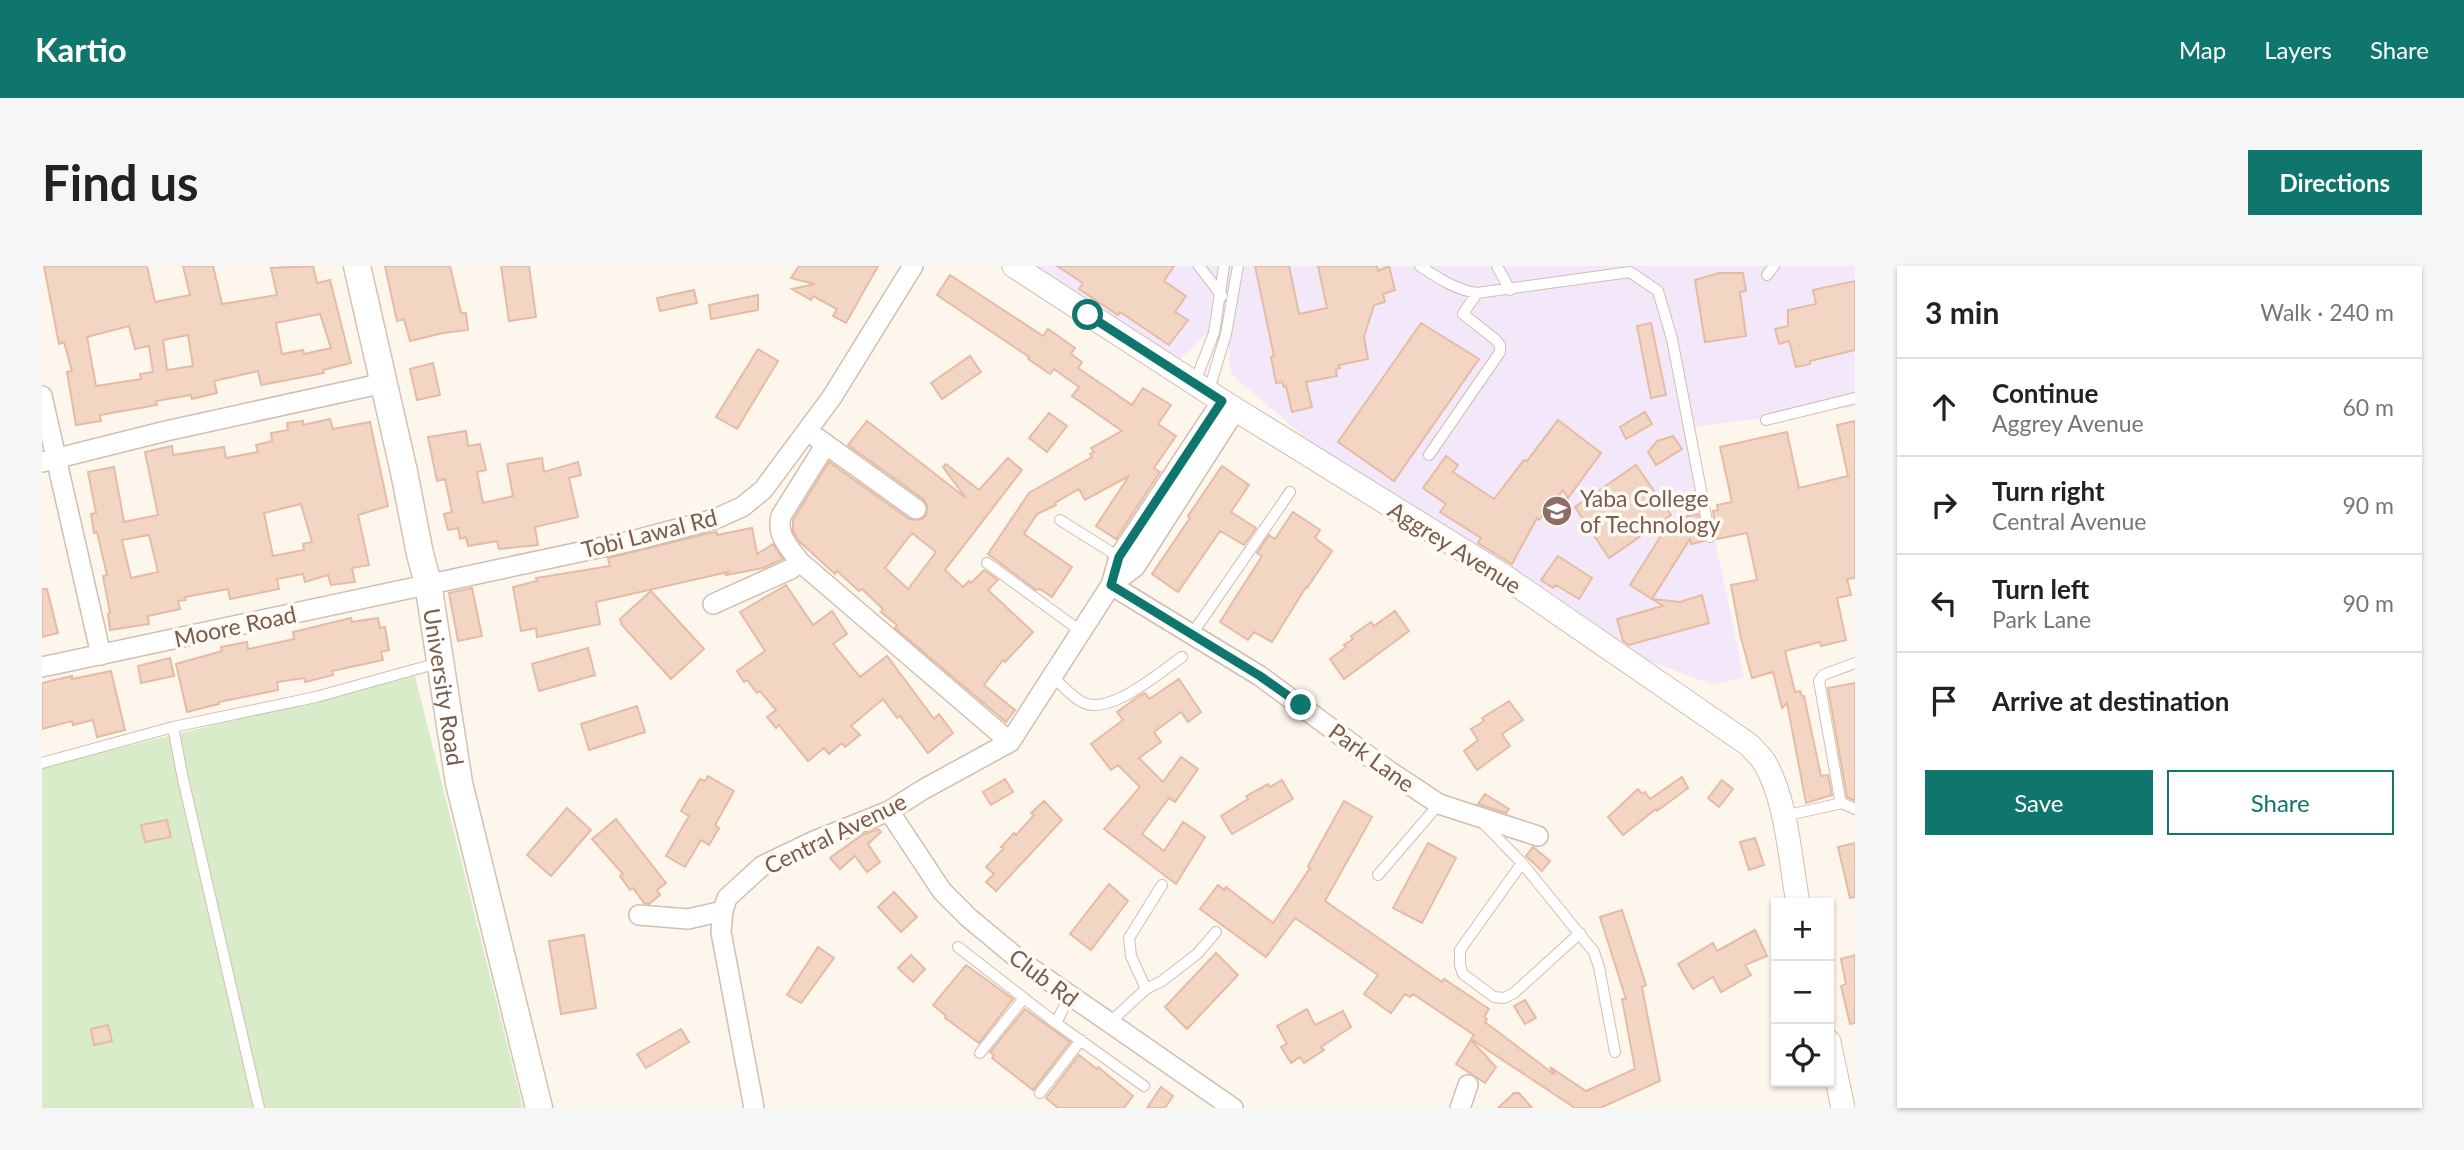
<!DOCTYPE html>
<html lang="en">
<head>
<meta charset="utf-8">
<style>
  body { margin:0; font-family:Lato,sans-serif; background:#f6f6f6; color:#222 }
  .controls { position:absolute; right:21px; bottom:21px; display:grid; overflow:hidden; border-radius:0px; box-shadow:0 2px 5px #0004 }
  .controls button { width:63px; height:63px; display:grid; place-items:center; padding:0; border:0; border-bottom:2px solid #e0e0e0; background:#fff; color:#222; font:35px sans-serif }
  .stop { position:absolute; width:21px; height:21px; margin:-16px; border:5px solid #0f766e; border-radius:50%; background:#fff }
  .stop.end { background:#0f766e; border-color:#fff; box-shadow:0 2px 7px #0008 }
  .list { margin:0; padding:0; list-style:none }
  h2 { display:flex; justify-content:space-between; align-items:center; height:91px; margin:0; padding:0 28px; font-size:30px }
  h2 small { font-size:23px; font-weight:400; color:#767676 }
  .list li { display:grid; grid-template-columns:46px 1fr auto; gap:21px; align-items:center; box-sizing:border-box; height:98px; padding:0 28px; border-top:2px solid #e0e0e0 }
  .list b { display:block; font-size:26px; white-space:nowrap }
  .list p { margin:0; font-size:23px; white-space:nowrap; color:#767676 }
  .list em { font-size:23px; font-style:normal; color:#767676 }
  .actions { display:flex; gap:14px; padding:21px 28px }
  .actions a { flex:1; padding:16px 0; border:2px solid #0f766e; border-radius:0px; text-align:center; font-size:24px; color:#0f766e }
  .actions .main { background:#0f766e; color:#fff }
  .icon { flex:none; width:38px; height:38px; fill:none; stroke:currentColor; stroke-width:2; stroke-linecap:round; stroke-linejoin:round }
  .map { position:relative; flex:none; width:1813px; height:842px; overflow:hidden; border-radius:0px }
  header { display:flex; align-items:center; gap:42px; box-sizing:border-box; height:98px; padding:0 35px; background:#0f766e; color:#fff }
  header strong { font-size:33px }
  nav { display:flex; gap:38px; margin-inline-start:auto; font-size:24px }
  .intro { display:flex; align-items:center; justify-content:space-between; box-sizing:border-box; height:168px; padding:0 42px }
  h1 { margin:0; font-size:49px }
  .button { padding:18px 32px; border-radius:0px; background:#0f766e; color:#fff; font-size:24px; font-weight:700 }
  main { display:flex; gap:42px; padding:0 42px }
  aside { flex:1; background:#fff; border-radius:0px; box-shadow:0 2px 5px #0004 }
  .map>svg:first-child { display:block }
  .education { fill:#f3e8fa }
  .green { fill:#d8ecc9 }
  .building { fill:#f3d5c3; stroke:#e6bba3; stroke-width:2; fill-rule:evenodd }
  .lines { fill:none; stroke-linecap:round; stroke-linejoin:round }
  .service-casing { stroke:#d1beb0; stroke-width:12 }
  .minor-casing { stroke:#d1beb0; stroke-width:22 }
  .tertiary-casing { stroke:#d1beb0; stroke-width:25 }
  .secondary-casing { stroke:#d6c0b0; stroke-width:29 }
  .service { stroke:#fff; stroke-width:10 }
  .minor { stroke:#fff; stroke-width:19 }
  .tertiary { stroke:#fff; stroke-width:23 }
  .secondary { stroke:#fff; stroke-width:26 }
  .route { stroke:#0f766e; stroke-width:9 }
  .labels { text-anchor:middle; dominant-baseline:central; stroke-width:7; stroke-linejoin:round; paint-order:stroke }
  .education-label { font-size:23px; fill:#785e54; stroke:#fffaf3; text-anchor:start }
  .street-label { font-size:23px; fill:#7a5c4d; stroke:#fffaf3 }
</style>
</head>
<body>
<header>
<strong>Kartio</strong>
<nav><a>Map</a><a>Layers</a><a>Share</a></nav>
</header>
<div class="intro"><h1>Find us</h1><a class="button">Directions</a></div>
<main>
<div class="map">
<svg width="1813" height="842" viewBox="0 0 1813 842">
  <rect width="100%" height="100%" fill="#fdf6ec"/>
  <path class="education" d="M984 0H1813V141L1649 161 1702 411 1671 419 1584 386 1305 207 1189 108 1186 69 1166 66 1132 99Z"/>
  <path class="green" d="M373 410 481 842H0V501Z"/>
  <path class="building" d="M2 0H105L113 36 148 29 141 0H171L180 38 235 29 229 2 271 0 275 17 288 14 309 97 281 104 282 107 219 119 216 105 172 115 175 127 150 133 149 129 114 135 115 139 58 149 59 155 34 159 25 106 30 105 22 76 17 78ZM278 48 289 82 262 88 261 84 240 88 234 57ZM87 60 93 83 107 80 111 106 98 108 99 113 54 120 45 71ZM146 69 151 100 125 104 121 74Z
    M343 0H408L419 47H424L426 64 401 67 368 75 362 53 355 55Z
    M459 0H487L494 51 467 55Z
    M757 0H836L804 57 791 50 795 43 771 30 769 34 750 23 773 18 749 12Z
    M1015 0H1132L1122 15 1144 30 1133 46 1146 54 1127 79 1078 46 1076 49 1037 23 1041 17Z
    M1213 0H1247L1257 48 1285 42 1276 0H1335L1336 5 1347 0 1353 24 1341 28 1343 36 1332 39 1322 71 1326 93 1297 99 1298 102 1294 103 1295 110 1264 116 1270 141 1250 146 1244 120 1242 121 1240 116 1234 117 1229 91 1232 90Z
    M1677 7H1701L1704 25 1698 26 1704 70 1663 76 1653 14Z
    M908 9 1001 70 1006 63 1033 82 1029 88 1040 96 1036 102 1090 139 1101 122 1129 139 1116 158 1134 170 1112 202 1118 206 1074 273 1054 260 1087 210 1043 234 1037 223 1013 237 1014 239 995 248 982 268 1030 301 1010 331 998 323 994 324 946 288 987 227 1050 191 1048 188 1052 186 1049 182 1080 165 1030 130 1037 121 1012 103 1008 108 986 93 987 91 895 29Z
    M1813 15V84L1768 95V98L1754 101 1747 75 1737 78 1733 63 1746 60V44L1774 38 1771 24Z
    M652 24 655 37 618 45 615 32Z
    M716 29V44L669 53 667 39Z
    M1379 57 1437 93 1352 215 1296 176Z
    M1609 57 1624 129 1609 132 1595 60Z
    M716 83 736 95 695 163 674 151Z
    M928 90 939 106 900 133 889 117Z
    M391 97 398 129 375 134 368 103Z
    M1603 146 1610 158 1584 173 1578 161Z
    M1007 147 1025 160 1005 186 987 172Z
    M288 153 291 163 328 156 346 240 316 249 327 299 310 302 313 316 289 319 286 309 263 316 261 308 235 313 237 323 188 333 186 323 143 331 144 334 136 335 138 343 106 350 107 358 68 364 66 348 68 347 61 310 65 309 55 266 52 267 49 248 54 247 46 206 72 201 82 256 116 249 103 186 130 180 131 189 182 181 184 192 216 186 214 179 230 175 229 167 246 164 245 157 261 155V159ZM259 238 270 276 261 278 262 284 231 290 222 247ZM107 269 116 306 89 312 80 274Z
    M1516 154 1559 187 1526 232 1521 224 1497 254 1495 252 1470 298 1436 277 1439 272 1398 246 1404 238 1381 222 1404 190 1416 199 1411 206 1452 233 1482 194 1485 195Z
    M825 155 924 232 901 201 904 198 937 224 966 192 980 204 903 304 921 321 927 315 929 317 942 304 956 314 946 324 991 366 963 396 961 394 942 419 973 444 964 456 853 362 855 359 839 346 841 343 820 323 817 325 795 305 793 308 757 275 751 265V254L787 196 867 253 878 254 884 250 885 239 881 233 806 179ZM870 267 894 286 866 323 843 302Z
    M1813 155V312L1805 313 1809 329 1795 332 1804 374 1779 380 1778 376 1743 385 1753 426 1758 425 1760 430H1762L1779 510 1786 509 1790 529 1764 537 1745 437 1740 442 1731 406 1710 412 1699 372 1689 319 1715 314 1705 267 1675 273 1671 245 1676 244 1675 239 1690 236 1678 181 1745 166 1757 222 1806 210 1795 159Z
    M424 165 426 180 438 178 444 204 435 206 441 237 471 230 465 198 500 192 502 206 536 196 539 209 527 212 536 251 493 261 496 279 457 283 455 275 426 280 424 271 418 273 416 262 406 264 402 248 410 246 403 213 395 215 386 171Z
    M1631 170 1640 183 1614 199 1606 186 1615 175Z
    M1594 199 1629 249 1567 292 1533 241Z
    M1180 200 1207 219 1189 246 1214 262 1202 279 1178 265 1136 326 1110 308 1148 252 1146 250Z
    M1251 246 1278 264 1273 272 1290 285 1265 322 1264 321 1230 376 1212 366 1206 374 1178 356 1220 290 1215 287 1227 269 1233 273Z
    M1656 248 1662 275 1649 278 1648 273 1610 333 1638 336 1660 329 1667 357 1587 379 1581 375 1575 353 1621 340 1588 319 1629 254Z
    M710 262 715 288 731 278 741 293 721 302 684 309 686 306 554 336 558 358 495 371 494 362 479 365 471 321 495 315 494 312 568 300 566 292 664 268 675 266V269Z
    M1516 290 1550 312 1537 333 1514 319 1511 322 1499 314Z
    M744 319 771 359 790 345 805 368 791 378 818 411 845 390 892 453 897 448 911 467 886 487 858 450 855 452 841 433 809 460 818 469 803 481 800 477 787 488 782 482 766 495 737 459 734 462 725 451 734 444 718 425 715 427 705 414 702 416 695 405 723 385 698 346Z
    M430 322 440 370 416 375 407 327Z
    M0 323H5L16 367 0 371Z
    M609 325 662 383 629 413 580 359 578 353Z
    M1353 345 1367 365 1302 413 1288 393 1304 381 1302 379 1311 373 1309 370 1329 356 1332 360Z
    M309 352 310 356 336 352 338 362 343 361 347 384 339 386 341 394 290 405 291 409 263 416 262 412 235 416 236 424 177 436V438L145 446 134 398 180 385 179 381 205 376 206 383 252 373 251 366Z
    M546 382 553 409 497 425 490 398Z
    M128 392 132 410 99 417 96 400Z
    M69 405 83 464 55 471 51 454 31 459 30 455 0 463V417L30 410V413Z
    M1137 413 1159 446 1146 456 1139 446 1112 466 1119 476 1097 492 1121 516 1139 491 1156 503 1133 536 1127 532 1100 568 1122 585 1141 556 1163 571 1134 618 1062 563 1098 521 1076 499 1069 504 1049 478 1081 454 1075 446 1097 430 1103 427 1107 433Z
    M1813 417V535L1805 531 1786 422Z
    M1467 435 1481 454 1460 468 1468 480 1435 504 1422 485 1436 474 1429 463 1442 455 1440 452Z
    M595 440 603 466 547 484 539 458Z
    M666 510 692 525 673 559 677 562 667 579 659 574 643 601 624 590 647 550 639 545 658 513 663 515Z
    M1640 511 1646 522 1615 545 1614 543 1581 569 1566 551 1596 523 1600 528 1603 526 1608 533Z
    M963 513 971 526 949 539 941 526Z
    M1240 514 1251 533 1190 568 1179 550 1206 533 1204 530 1226 518 1228 521Z
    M1680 514 1691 523 1677 541 1666 532Z
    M1443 528 1467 543 1464 547 1436 538Z
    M1002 535 1020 554 954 625 944 616 952 608 944 601 962 582 959 581 972 567 974 569 992 549 989 547Z
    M1302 535 1330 551 1283 635 1400 716 1402 713 1447 743 1442 751 1445 753 1443 756 1513 809 1508 801 1544 825 1593 803 1580 733H1584L1558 651 1580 644 1604 719 1600 721 1618 815 1558 842H1533L1429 773 1432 769 1371 728 1368 731 1363 728 1349 747 1322 728 1336 709 1253 652 1224 691 1158 643 1176 619 1182 624 1184 621 1231 657 1268 602 1266 600Z
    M525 542 549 564 509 610 485 589Z
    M574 553 624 617 615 624 618 629 607 638 602 637 591 622 588 624 578 610 581 608 550 573Z
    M125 554 129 571 103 576 99 559Z
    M836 563 839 566 826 578 838 596 825 606 813 590 798 603 788 592 820 569Z
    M1713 572 1722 599 1707 604 1698 576Z
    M1386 577 1414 592 1380 657 1351 642Z
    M1813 577V631L1808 632 1796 581Z
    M1491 581 1508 595 1500 605 1484 590Z
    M1067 618 1086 635 1049 684 1028 668Z
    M852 626 875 651 859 666 836 641Z
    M1713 664 1725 690 1703 699 1709 709 1679 726 1671 711 1651 723 1636 698 1671 677 1675 685Z
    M542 669 554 742 519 748 507 675Z
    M776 681 792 692 759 737 745 729Z
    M1174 687 1196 709 1145 763 1123 741Z
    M869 689 883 703 871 716 856 702Z
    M1813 689V757L1808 758 1799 720 1804 718 1799 693Z
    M924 699 971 733 937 777 903 752 904 750 891 739Z
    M1483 734 1494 752 1483 758 1472 740Z
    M983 743 1028 776 991 824 950 792 952 789 948 786Z
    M1265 743 1273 759 1301 745 1309 761 1279 781 1282 784 1262 797 1258 791 1249 797 1239 781 1245 778 1235 760Z
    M66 759 70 775 52 779 49 763Z
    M639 763 647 776 604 802 595 788Z
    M1429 774 1454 801 1443 817 1414 798Z
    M1037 789 1055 803 1056 801 1091 830 1082 842H1016L1004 832Z
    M1119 821 1131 830 1123 842H1105Z
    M1472 827H1477L1490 842H1456Z"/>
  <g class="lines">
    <g class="service-casing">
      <path id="service" d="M1157 0 1180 30
        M1378 0C1396 12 1414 24 1435 27L1588 6 1616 25 1630 73 1668 271
        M1455 0 1468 24
        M1725 9 1732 0
        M1153 116 1172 67 1182 0
        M1167 124 1184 68 1196 0
        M1724 154 1813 132
        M1387 189 1458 86V79L1454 74 1421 48 1435 27
        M1018 254 1077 291
        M945 297 1040 366
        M1150 368 1248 226
        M1813 397 1781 409 1777 415 1798 533 1800 537 1813 543
        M1011 411C1020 419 1030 431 1040 436 1067 451 1118 406 1140 391
        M131 461 141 513 217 842
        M0 497 131 461 274 431 396 397
        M1742 550 1800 537
        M1441 557 1480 597 1552 686 1557 701 1573 786
        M1480 597 1418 684V699L1421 708 1452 731 1462 732 1472 727 1538 667
        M1336 609 1397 538
        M916 681 1014 757 1102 820
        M1104 723 1089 690 1087 672 1120 619
        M1014 757 1028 729
        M1067 757 1104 723 1120 715 1155 688 1174 666
        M938 787 982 732
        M998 827 1039 774"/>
    </g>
    <g class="minor-casing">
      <path id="minor" d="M0 130 59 389
        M775 172 874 243
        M0 196 124 165 342 117
        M758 296C747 281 734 269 739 250L784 178
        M1069 319 1218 410 1347 505 1397 538 1496 570
        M1069 319 1093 301 1194 143
        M671 338 749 303 758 296 968 476
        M0 401 594 274 673 253 700 241 721 224 790 131 871 0
        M847 545 900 625 927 652 980 696 1191 842
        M597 649 646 653 681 645
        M712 842 679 666 681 645 685 632 720 600 772 575 847 545 882 523 968 476 1069 319 1077 291 1180 135
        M1418 842 1426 819"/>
    </g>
    <g class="tertiary-casing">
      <path id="tertiary" d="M972 0 1180 135 1459 308 1706 478C1711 483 1717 489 1721 494 1745 532 1748 594 1756 637
        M1787 776 1801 842"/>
    </g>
    <g class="secondary-casing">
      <g id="secondary">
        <path id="s1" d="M315 0 362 206 378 288 386 317 417 517 497 842"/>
      </g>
    </g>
    <use href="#service" class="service"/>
    <use href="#minor" class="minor"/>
    <use href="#tertiary" class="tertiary"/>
    <use href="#secondary" class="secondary"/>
  </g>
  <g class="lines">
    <path class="route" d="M1046 49 1180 135 1077 291 1069 319 1218 410 1259 439"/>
  </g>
  <defs>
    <g id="university-disc" transform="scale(1.575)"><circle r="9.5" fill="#8d6e63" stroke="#fffaf3"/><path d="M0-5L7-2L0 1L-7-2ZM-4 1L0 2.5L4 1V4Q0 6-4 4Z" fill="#fff"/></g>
  </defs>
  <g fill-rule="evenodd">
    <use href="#university-disc" x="1515" y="245"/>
  </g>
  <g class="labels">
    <g class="education-label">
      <text x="1538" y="232">Yaba College<tspan x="1538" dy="26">of Technology</tspan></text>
    </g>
    <g class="street-label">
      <text transform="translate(607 267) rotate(-14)">Tobi Lawal Rd</text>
      <text transform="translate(1413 281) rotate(32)">Aggrey Avenue</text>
      <text transform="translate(193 360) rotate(-12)">Moore Road</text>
      <text stroke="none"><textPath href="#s1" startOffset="430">University Road</textPath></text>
      <text transform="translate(1330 491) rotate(36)">Park Lane</text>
      <text transform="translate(793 567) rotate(-26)">Central Avenue</text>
      <text transform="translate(1002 711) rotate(37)">Club Rd</text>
    </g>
  </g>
</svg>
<div class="controls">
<button>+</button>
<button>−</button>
<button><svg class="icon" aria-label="locate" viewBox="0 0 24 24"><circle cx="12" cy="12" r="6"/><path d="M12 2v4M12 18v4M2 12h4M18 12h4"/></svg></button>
</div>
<div class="stop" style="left:1046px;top:49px"></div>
<div class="stop end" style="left:1259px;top:439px"></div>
</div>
<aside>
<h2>3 min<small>Walk · 240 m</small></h2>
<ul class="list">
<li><svg class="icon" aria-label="ahead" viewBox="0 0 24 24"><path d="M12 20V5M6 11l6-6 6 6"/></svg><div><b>Continue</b><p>Aggrey Avenue</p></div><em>60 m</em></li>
<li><svg class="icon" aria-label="right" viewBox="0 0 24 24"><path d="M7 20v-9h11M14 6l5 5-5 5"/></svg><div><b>Turn right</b><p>Central Avenue</p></div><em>90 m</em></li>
<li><svg class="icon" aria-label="left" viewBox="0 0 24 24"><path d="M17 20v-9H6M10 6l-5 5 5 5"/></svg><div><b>Turn left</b><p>Park Lane</p></div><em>90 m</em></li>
<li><svg class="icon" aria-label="arrive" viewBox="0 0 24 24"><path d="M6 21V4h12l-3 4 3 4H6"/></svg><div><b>Arrive at destination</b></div></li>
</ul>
<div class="actions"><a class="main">Save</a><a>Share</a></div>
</aside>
</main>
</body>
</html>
